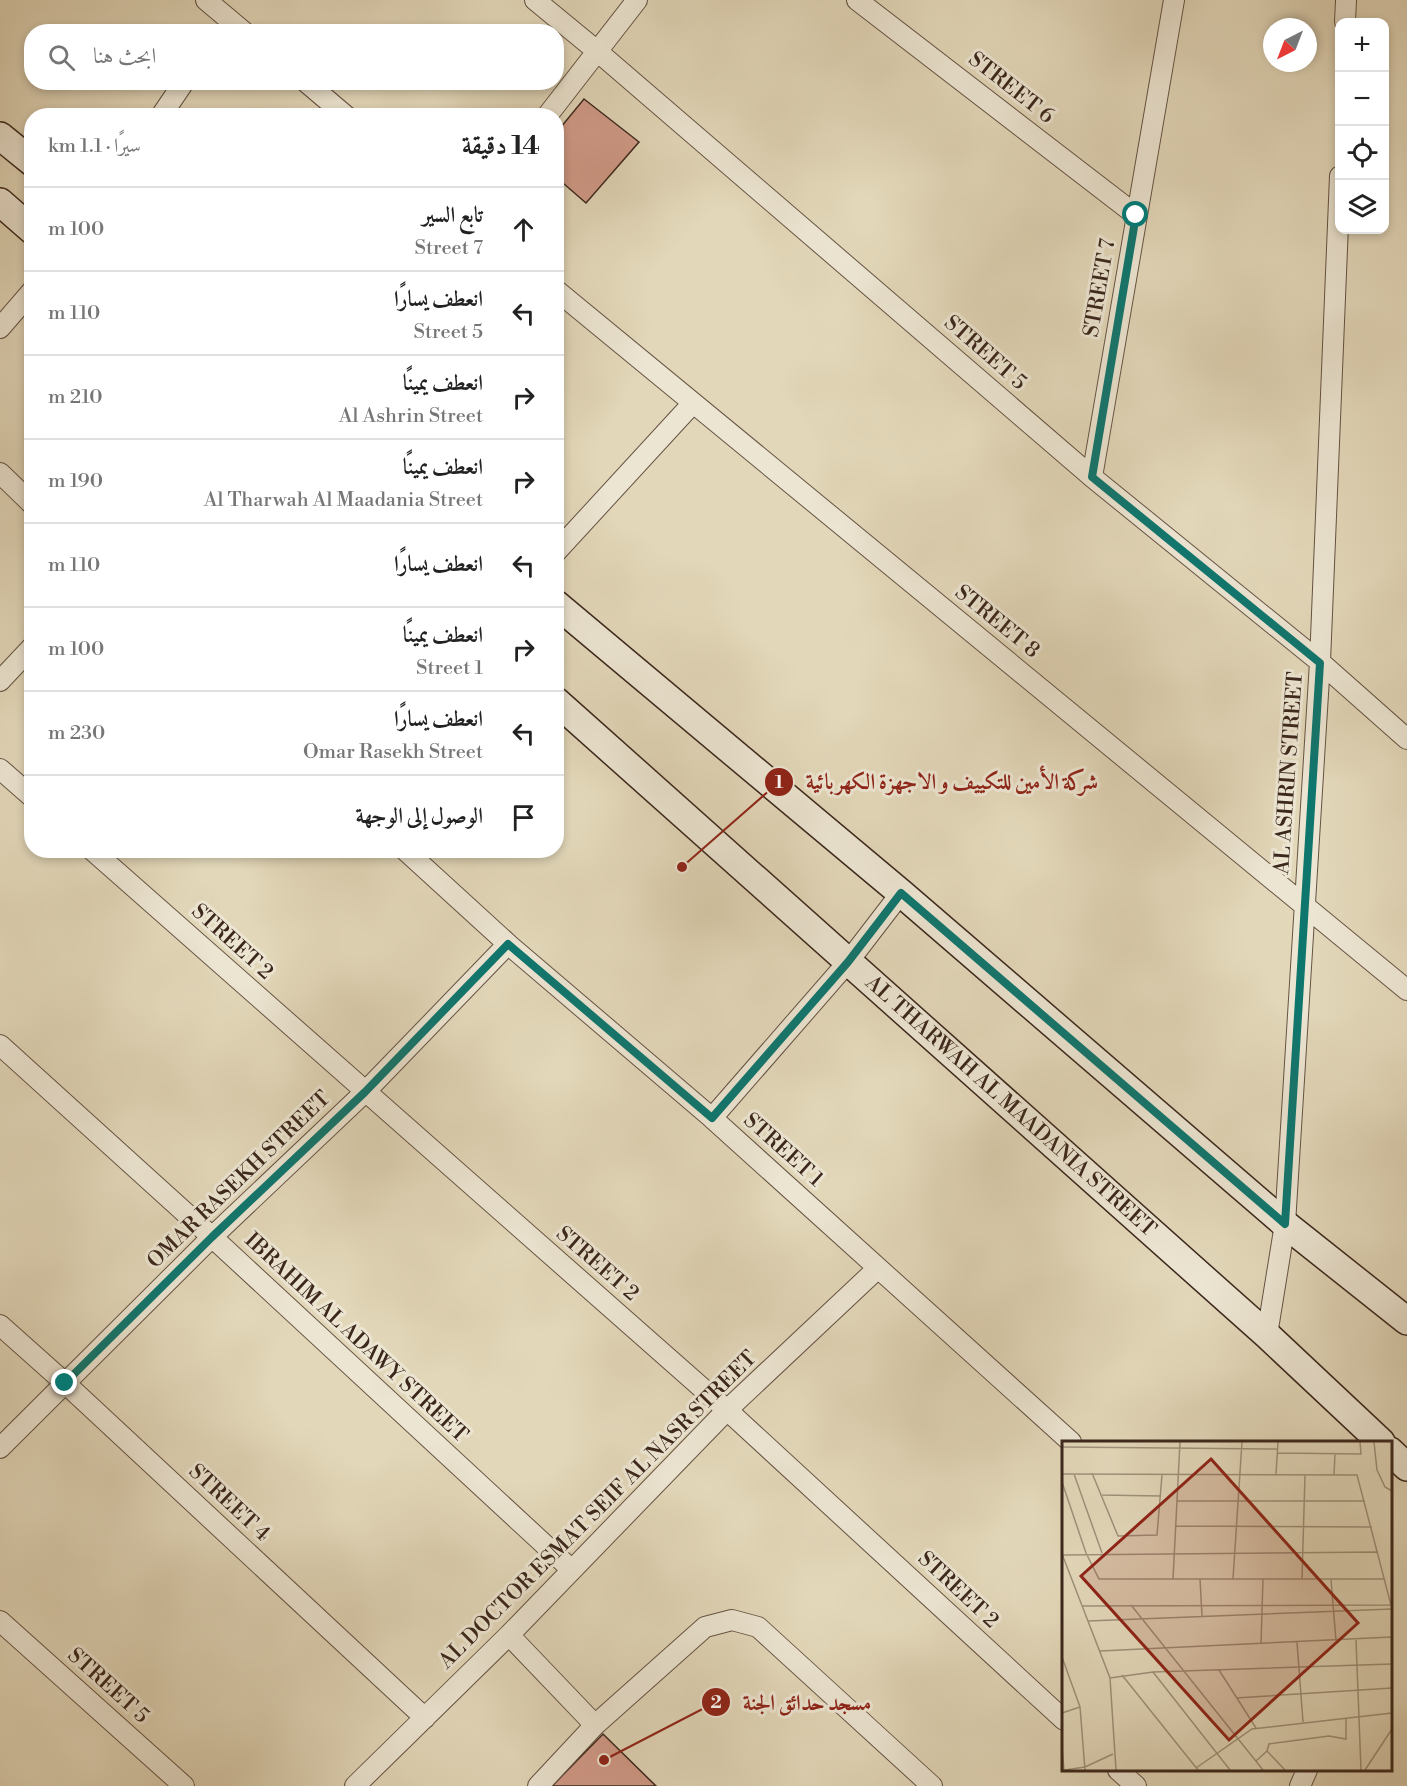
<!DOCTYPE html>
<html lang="ar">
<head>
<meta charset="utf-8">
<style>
  body { margin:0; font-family:"Libre Bodoni",Amiri,serif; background:#f6f6f6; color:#222; direction:rtl }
  .controls { position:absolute; right:18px; top:18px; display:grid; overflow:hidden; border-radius:12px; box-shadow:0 3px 9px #0003 }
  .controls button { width:54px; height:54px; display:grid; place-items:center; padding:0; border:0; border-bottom:2px solid #e0e0e0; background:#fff; color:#222; font:30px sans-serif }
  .compass { position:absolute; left:1263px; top:18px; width:54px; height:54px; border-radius:50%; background:#fff; box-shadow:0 3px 9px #0003; rotate:222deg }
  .stop { position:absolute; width:18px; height:18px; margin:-14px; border:4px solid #0f766e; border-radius:50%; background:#fff }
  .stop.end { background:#0f766e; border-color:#fff; box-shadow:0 2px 6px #0008 }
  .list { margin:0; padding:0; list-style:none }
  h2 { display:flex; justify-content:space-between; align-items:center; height:78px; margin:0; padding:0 24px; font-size:26px }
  h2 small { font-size:20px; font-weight:400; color:#767676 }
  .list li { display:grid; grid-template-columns:39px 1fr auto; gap:18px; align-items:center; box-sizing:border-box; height:84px; padding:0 24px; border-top:2px solid #e0e0e0 }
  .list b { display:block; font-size:22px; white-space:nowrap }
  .list p { margin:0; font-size:20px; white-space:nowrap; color:#767676 }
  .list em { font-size:20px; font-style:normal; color:#767676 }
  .icon { flex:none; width:33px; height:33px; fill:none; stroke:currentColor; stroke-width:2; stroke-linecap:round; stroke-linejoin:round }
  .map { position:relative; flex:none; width:1407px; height:1786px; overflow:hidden; direction:ltr }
  .search { position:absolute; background:#fff; box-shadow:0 3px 9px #0003; left:24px; top:24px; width:540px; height:66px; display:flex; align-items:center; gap:15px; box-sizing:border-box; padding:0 21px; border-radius:24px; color:#767676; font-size:22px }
  .panel { position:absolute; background:#fff; box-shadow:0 3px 9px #0003; left:24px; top:108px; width:540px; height:750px; border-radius:24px; direction:rtl }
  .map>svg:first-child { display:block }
  .building { fill:#d19a88; stroke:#3b271c; stroke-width:1.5 }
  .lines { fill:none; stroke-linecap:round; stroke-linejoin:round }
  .street-casing { stroke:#655343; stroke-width:22 }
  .secondary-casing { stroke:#3b271c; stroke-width:30 }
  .street { stroke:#ece5d2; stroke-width:20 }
  .secondary { stroke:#ece5d2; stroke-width:27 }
  .route { stroke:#0f766e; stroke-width:8 }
  .labels { text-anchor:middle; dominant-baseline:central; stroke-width:6; stroke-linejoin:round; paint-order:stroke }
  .street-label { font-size:21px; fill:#3b271c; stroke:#ece5d2 }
  .inset-road { fill:none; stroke:#9f917a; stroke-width:1.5 }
  .view { fill:#8f2418; fill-opacity:0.15; stroke:#8f2418; stroke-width:3 }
  .inset-edge { fill:none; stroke:#3b271c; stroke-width:3 }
  .leader { fill:none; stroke:#8f2418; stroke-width:2 }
  .callout-dot { fill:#8f2418; stroke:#ece5d2; stroke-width:2 }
  .mark-label { font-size:18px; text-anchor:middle; font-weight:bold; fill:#fff }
  .callout-label { font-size:22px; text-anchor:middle; font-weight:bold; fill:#8f2418; stroke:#ece5d2; stroke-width:6; stroke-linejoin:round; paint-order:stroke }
</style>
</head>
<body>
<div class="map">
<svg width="1407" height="1786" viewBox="0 0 1407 1786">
  <rect width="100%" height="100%" fill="#e2d7b9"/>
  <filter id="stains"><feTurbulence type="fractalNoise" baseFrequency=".00333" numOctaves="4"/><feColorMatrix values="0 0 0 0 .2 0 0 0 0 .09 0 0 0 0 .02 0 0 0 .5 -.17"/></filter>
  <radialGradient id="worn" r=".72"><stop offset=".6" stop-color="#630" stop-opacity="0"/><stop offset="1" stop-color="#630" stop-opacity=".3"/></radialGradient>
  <path class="building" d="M584 99 639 142 586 203 556 177V133Z
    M603 1734 656 1786H552Z"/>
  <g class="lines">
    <g class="street-casing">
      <path id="street" d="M206 0 244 32
        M535 0 597 51 1092 477 1320 662 1407 739
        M857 0 1136 215
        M1345 22 1346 0
        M306 82 346 116
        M161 116 184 82
        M547 116 637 0
        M556 290 1407 990
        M0 328 32 291
        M0 473 32 504
        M1092 477 1174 0
        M556 552 693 403
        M0 681 32 647
        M0 769 32 797
        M92 850 727 1410 1064 1720
        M405 850 508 944 712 1118 1071 1442
        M0 1045 212 1237 572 1570
        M712 1118 848 962 901 893
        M0 1325 65 1383 425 1718
        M1267 1335 1285 1224 1320 662 1340 176
        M0 1448 212 1237 365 1092 508 944
        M0 1621 184 1786
        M509 1635 595 1725
        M1118 1770 1136 1786
        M355 1786 509 1635 727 1410 877 1269
        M538 1786 595 1725 705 1627 732 1620 758 1627 932 1786
        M1300 1786 1307 1770"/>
    </g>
    <g class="secondary-casing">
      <g id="secondary">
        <path d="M0 136 32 162"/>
        <path d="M0 202 32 230"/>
        <path d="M556 604 901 893 1285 1224 1407 1321"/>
        <path id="s1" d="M556 701 1267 1335 1381 1442"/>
        <path d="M1390 1451 1407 1467"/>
      </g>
    </g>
    <use href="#street" class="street"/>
    <use href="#secondary" class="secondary"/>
  </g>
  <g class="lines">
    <path class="route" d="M65 1383 212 1237 365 1092 508 944 712 1118 848 962 901 893 1285 1224 1320 663 1092 477 1136 215"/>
  </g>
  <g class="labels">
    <g class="street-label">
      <text transform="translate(1011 88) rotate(38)">STREET 6</text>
      <text transform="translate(1100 288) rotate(-80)">STREET 7</text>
      <text transform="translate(985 353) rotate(41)">STREET 5</text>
      <text transform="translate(997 622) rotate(39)">STREET 8</text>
      <text transform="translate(1289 773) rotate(-86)">AL ASHRIN STREET</text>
      <text transform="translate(232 942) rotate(42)">STREET 2</text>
      <text stroke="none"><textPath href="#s1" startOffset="609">AL THARWAH AL MAADANIA STREET</textPath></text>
      <text transform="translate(783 1150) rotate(42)">STREET 1</text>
      <text transform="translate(239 1180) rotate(-44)">OMAR RASEKH STREET</text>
      <text transform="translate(597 1264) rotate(41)">STREET 2</text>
      <text transform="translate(356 1338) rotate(43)">IBRAHIM AL ADAWY STREET</text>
      <text transform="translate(229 1503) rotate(43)">STREET 4</text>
      <text transform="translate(598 1510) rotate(-45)">AL DOCTOR ESMAT SEIF AL NASR STREET</text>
      <text transform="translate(958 1590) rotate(43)">STREET 2</text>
      <text transform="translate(108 1686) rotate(42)">STREET 5</text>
    </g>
  </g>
  <g transform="translate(1062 1441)">
    <rect width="330" height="330" fill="#e2d7b9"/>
    <path class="inset-road" d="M312 1 315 29 323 46 330 50M0 6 215 8M215 12 299 13 298 1M30 32 56 95 95 94 100 34M0 33 295 34 329 164M12 33 40 112M214 33 216 1M272 34 273 13M0 41 24 112 37 138H322M38 54 99 55M115 60H303M114 85 310 86M0 113 48 237 54 329M1 114 316 111M111 138 118 1M138 138 140 175M171 138 180 1M240 138 243 34M269 139 274 200M69 164 201 329M20 165 329 164M26 180 330 168M294 199 299 329M235 201 241 281M199 203 201 138M38 210 330 196M0 216 18 266 23 329M157 229 194 287M91 231 168 329M60 234 136 329M48 237 91 231 330 223M174 257 330 247M0 272 18 266M0 306 2 329M205 310 207 303 267 295 284 298V277M194 320 205 310 223 329M134 327 190 288 330 272M3 329 23 326 51 313M303 329 330 288"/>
    <path class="view" d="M149 18 296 182 167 299 19 135Z"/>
    <rect width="330" height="330" class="inset-edge"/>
  </g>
  <path class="leader" d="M682 867L779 782M604 1760L716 1702"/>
  <g class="callout-dot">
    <circle cx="682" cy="867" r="6"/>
    <circle cx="604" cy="1760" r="6"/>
    <circle cx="779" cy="782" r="15"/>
    <circle cx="716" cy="1702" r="15"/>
  </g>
  <g class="mark-label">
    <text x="779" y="788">1</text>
    <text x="716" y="1708">2</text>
  </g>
  <g class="callout-label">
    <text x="952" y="789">شركة الأمين للتكييف و الاجهزة الكهربائية</text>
    <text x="807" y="1710">مسجد حدائق الجنة</text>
  </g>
  <rect width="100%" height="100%" filter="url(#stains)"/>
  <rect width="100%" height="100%" fill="url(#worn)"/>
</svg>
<div class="controls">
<button>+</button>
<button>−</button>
<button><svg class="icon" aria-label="locate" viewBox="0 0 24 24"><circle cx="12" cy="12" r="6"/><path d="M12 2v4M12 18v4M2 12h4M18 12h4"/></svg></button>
<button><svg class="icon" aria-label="layers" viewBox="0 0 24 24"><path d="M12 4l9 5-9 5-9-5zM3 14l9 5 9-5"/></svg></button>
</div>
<svg class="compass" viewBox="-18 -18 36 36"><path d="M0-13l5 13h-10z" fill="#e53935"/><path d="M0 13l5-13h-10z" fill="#767676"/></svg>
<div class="stop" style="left:1136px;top:215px"></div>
<div class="stop end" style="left:65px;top:1383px"></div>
<div class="search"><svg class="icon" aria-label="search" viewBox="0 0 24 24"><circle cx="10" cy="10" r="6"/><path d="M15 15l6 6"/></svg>ابحث هنا</div>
<section class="panel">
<h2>14 دقيقة<small>سيرًا · 1.1 km</small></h2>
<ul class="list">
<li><svg class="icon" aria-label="ahead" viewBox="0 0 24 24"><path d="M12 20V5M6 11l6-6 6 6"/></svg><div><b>تابع السير</b><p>Street 7</p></div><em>100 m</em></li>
<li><svg class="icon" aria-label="left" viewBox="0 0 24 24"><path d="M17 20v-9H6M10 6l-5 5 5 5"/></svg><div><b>انعطف يسارًا</b><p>Street 5</p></div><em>110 m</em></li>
<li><svg class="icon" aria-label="right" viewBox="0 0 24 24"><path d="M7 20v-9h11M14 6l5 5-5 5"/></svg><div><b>انعطف يمينًا</b><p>Al Ashrin Street</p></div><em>210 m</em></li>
<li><svg class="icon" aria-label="right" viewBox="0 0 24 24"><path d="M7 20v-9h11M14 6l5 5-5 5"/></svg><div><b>انعطف يمينًا</b><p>Al Tharwah Al Maadania Street</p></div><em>190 m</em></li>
<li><svg class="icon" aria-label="left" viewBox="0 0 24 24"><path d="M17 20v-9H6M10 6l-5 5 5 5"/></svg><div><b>انعطف يسارًا</b></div><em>110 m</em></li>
<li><svg class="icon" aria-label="right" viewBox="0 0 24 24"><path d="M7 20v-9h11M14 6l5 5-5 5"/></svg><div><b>انعطف يمينًا</b><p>Street 1</p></div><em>100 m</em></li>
<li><svg class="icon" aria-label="left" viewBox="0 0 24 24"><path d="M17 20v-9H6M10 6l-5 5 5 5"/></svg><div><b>انعطف يسارًا</b><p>Omar Rasekh Street</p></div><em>230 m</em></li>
<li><svg class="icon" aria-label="arrive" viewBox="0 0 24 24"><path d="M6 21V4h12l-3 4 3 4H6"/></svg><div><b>الوصول إلى الوجهة</b></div></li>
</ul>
</section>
</div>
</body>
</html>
